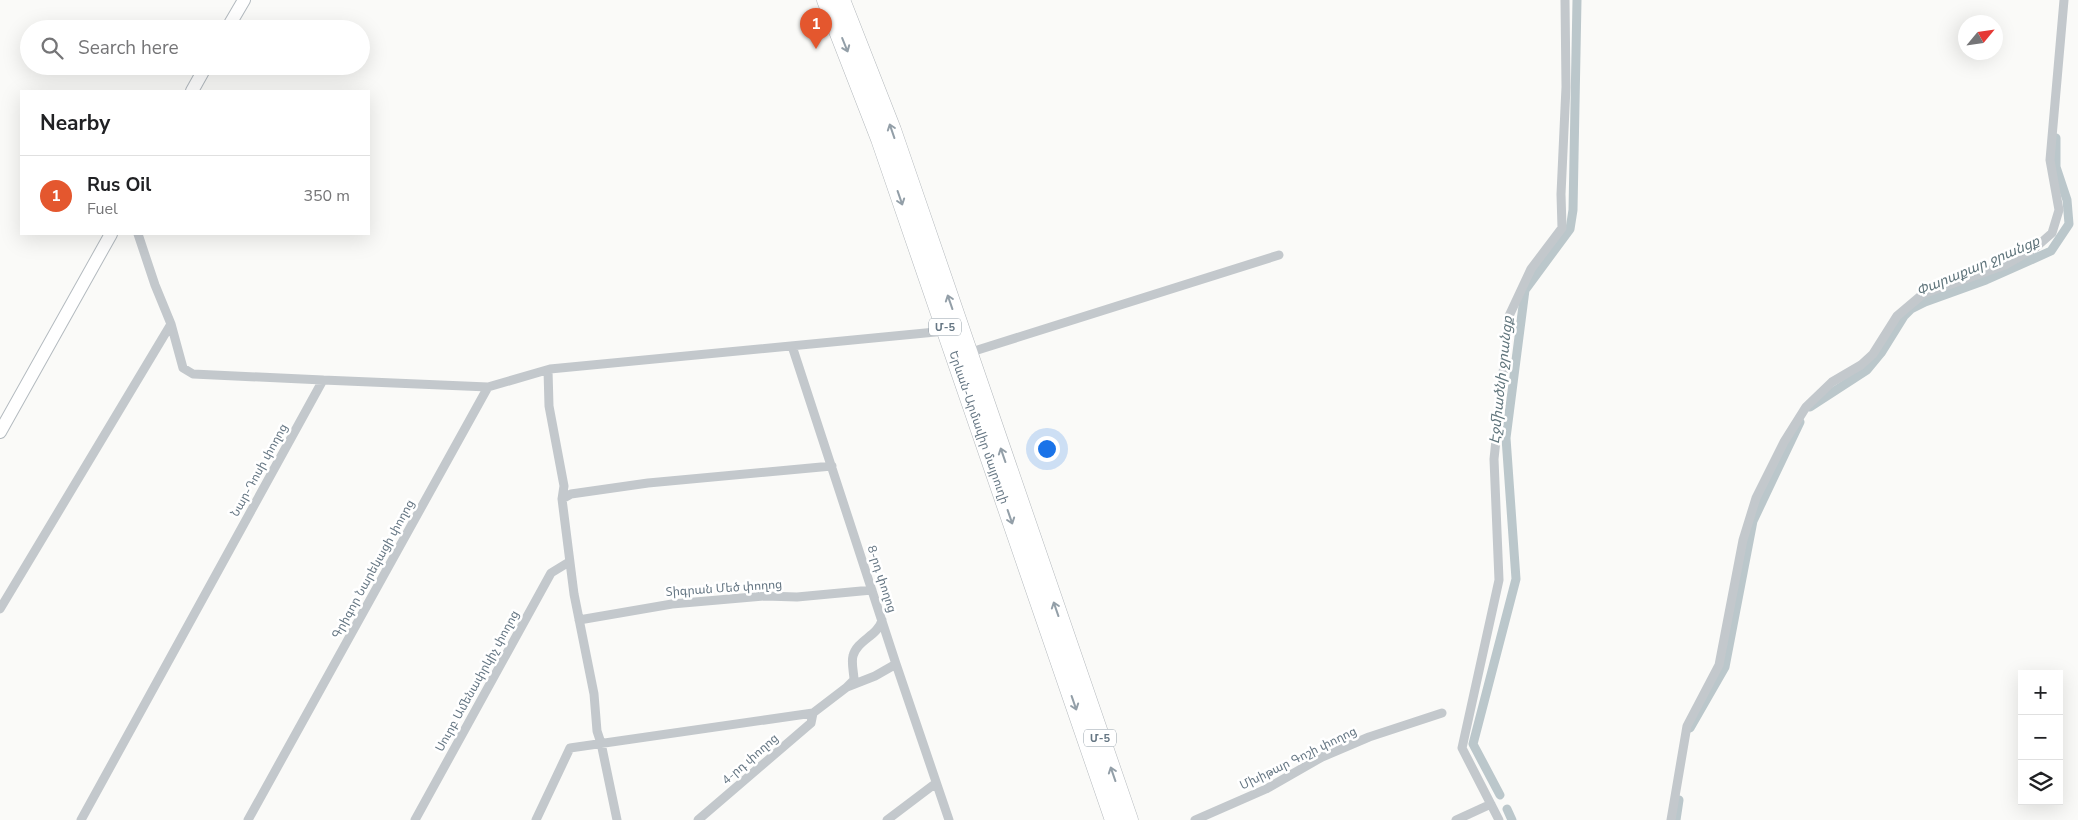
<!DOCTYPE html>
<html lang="en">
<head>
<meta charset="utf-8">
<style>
  body { margin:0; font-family:"Nunito Sans","Noto Sans Armenian",sans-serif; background:#f6f6f6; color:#202124 }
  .controls { position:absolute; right:15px; bottom:15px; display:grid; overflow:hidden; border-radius:0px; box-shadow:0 5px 20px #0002 }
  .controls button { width:45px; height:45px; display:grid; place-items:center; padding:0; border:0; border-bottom:1px solid #e0e0e0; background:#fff; color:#202124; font:25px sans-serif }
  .compass { position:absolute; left:1958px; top:15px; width:45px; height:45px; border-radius:50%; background:#fff; box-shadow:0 5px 20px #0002; rotate:61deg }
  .you { position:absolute; left:1046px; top:448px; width:18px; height:18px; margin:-12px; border:4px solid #fff; border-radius:50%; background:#1a73e8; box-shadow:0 0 0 8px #1a73e833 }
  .badge { display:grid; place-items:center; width:32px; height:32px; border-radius:50%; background:#e4572e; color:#fff; font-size:16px; font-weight:700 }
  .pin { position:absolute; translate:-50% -41px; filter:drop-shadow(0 1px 2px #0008) }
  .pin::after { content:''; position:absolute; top:26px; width:18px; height:15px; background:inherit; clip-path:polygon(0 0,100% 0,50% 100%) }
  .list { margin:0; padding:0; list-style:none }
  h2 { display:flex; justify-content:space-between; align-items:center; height:65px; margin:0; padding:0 20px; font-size:21px }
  h2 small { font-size:16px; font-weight:400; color:#757577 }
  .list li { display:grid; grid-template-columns:32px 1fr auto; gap:15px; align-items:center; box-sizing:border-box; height:80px; padding:0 20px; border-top:1px solid #e0e0e0 }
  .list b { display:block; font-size:19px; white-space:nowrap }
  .list p { margin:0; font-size:16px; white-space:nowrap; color:#757577 }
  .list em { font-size:16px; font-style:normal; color:#757577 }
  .icon { flex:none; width:28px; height:28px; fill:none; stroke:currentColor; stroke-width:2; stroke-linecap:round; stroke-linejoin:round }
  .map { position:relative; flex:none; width:2078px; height:820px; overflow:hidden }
  .search { position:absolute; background:#fff; box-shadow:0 5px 20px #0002; left:20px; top:20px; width:350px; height:55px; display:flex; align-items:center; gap:12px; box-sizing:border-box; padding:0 18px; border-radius:28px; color:#757577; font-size:19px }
  .panel { position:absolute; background:#fff; box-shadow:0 5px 20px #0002; left:20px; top:90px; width:350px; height:145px; border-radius:0px }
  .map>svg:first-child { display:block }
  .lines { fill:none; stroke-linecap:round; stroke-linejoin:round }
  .canal { stroke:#bbc7cb; stroke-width:9 }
  .secondary-casing { stroke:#b3babf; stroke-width:14 }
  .highway-casing { stroke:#b4b9bd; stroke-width:19 }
  .street { stroke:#c3c8cc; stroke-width:9 }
  .secondary { stroke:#fff; stroke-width:12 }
  .highway { stroke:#fff; stroke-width:18 }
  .oneway { stroke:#939fa8 }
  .labels { text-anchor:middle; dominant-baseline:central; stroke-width:5; stroke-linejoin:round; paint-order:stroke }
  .shield { fill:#fff; stroke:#939fa8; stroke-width:1 }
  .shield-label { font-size:11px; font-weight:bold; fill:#657683 }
  .street-label { font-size:12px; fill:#657683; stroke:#fff }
  .water-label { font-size:14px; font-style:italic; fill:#60757c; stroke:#fff }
</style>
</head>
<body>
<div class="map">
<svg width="2078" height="820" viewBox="0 0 2078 820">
  <rect width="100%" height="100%" fill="#fafaf8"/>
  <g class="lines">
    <path class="canal" d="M1810 407 1867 370 1881 353 1904 316 1911 309 1925 302 1986 280 2051 251 2069 224 2067 200 2056 167V138
      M1690 728 1725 667 1753 521 1800 422
      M1500 795 1473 744 1516 579 1506 438 1525 290 1570 229 1573 210 1577 0
      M1507 809 1512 820
      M1676 820 1679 800"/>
    <g class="secondary-casing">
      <path id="secondary" d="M227 29 244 0
        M192 91 206 66
        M0 432 111 234"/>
    </g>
    <g class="highway-casing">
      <g id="highway">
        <path id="s1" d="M826 0 880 139 1114 820"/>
        <path d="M841 0 892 130 1129 820"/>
      </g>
    </g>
    <path class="street" d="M792 346 896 664 949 820
      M968 353 1279 255
      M548 370 549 406 564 486 562 499 574 594 594 694 597 731 601 743 617 820
      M323 380 488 387
      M562 499 571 494 648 483 832 466
      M0 609 171 324
      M579 620 672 604 765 596 797 597 872 590
      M847 687 854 680C854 673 851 663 853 656 857 640 878 636 882 620
      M81 820 323 380 193 374 183 368 171 324 155 285 138 234
      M248 820 488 387 550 369 946 331
      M415 820 551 573 569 562
      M536 820 570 748 813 713 847 687 875 676 896 664
      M698 820 811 723 813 713
      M887 820 936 783
      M1195 820 1266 789 1322 757 1369 737 1442 713
      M1456 820 1491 804
      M1499 820 1462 748 1499 580 1494 459 1509 316 1531 269 1562 228 1561 194 1566 87 1565 0
      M1671 820 1687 726 1719 665 1743 540 1756 498 1784 442 1806 407 1832 382 1861 365 1873 354 1897 316 1923 294 2005 265 2035 248 2052 233 2059 210 2050 160 2064 0"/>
    <use href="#secondary" class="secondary"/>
    <use href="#highway" class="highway"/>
  </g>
  <defs><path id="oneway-shaft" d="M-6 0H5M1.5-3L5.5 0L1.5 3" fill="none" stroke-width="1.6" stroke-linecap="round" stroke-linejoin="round" transform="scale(1.25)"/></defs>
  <g class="oneway">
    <use href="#oneway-shaft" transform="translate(845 45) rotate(68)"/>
    <use href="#oneway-shaft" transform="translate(892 131) rotate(-109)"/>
    <use href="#oneway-shaft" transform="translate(900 198) rotate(71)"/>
    <use href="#oneway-shaft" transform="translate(950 302) rotate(-109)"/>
    <use href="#oneway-shaft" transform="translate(1003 455) rotate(-109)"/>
    <use href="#oneway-shaft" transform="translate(1010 517) rotate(71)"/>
    <use href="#oneway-shaft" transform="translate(1056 609) rotate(-109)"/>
    <use href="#oneway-shaft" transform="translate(1074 703) rotate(71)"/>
    <use href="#oneway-shaft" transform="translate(1113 774) rotate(-109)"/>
  </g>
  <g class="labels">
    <g class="shield">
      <rect x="929" y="318.5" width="32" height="17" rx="4"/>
      <rect x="1084" y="729.5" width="32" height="17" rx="4"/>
    </g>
    <g class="shield-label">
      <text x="945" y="327">Մ-5</text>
      <text x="1100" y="738">Մ-5</text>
    </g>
    <g class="street-label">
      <text stroke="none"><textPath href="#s1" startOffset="454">Երևան-Արմավիր մայրուղի</textPath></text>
      <text transform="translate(259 470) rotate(-61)">Նար-Դոսի փողոց</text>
      <text transform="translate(373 569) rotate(-61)">Գրիգոր Նարեկացի փողոց</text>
      <text transform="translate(882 579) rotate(72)">8-րդ փողոց</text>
      <text transform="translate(724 588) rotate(-4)">Տիգրան Մեծ փողոց</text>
      <text transform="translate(477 681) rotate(-61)">Սուրբ Ամենափրկիչ փողոց</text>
      <text transform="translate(1298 758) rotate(-26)">Մխիթար Գոշի փողոց</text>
      <text transform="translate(750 759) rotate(-41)">4-րդ փողոց</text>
    </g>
    <g class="water-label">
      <text transform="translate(1978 266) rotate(-23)">Փարաքար ջրանցք</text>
      <text transform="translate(1501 380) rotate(-84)">Էջմիածնի ջրանցք</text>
    </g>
  </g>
</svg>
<div class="controls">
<button>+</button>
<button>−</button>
<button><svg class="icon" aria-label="layers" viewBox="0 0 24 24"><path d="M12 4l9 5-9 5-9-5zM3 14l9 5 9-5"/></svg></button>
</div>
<svg class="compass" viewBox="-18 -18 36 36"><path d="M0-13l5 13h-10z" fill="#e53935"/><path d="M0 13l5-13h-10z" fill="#757577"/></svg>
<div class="you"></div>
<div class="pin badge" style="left:816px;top:49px">1</div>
<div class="search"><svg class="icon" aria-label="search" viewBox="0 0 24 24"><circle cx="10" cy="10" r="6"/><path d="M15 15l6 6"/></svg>Search here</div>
<section class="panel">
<h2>Nearby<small></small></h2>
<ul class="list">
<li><span class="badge">1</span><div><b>Rus Oil</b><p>Fuel</p></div><em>350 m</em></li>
</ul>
</section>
</div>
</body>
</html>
